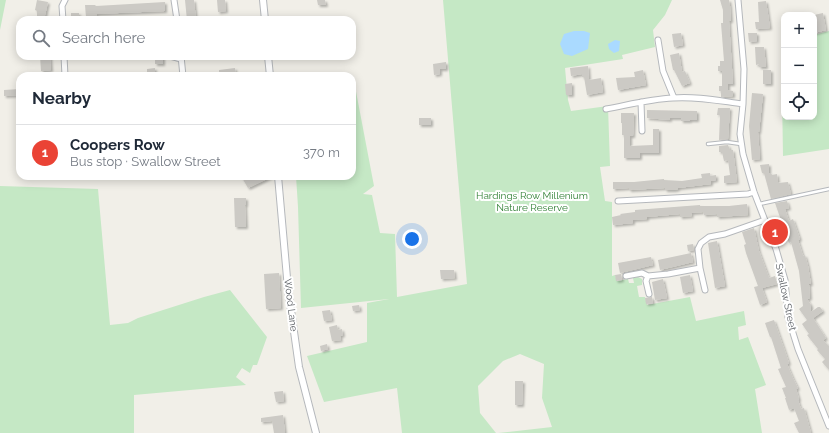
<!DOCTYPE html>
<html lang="en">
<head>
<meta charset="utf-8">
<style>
  body { margin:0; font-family:Raleway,sans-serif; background:#f6f6f7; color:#1f2937 }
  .controls { position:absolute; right:12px; top:12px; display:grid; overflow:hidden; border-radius:8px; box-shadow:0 2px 10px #0003 }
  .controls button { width:36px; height:36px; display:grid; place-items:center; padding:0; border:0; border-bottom:1px solid #e0e1e3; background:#fff; color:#1f2937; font:20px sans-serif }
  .you { position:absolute; left:412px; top:239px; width:14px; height:14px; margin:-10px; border:3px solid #fff; border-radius:50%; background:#1a73e8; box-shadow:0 0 0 6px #1a73e833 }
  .badge { display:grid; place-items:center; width:26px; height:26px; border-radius:50%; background:#ea4335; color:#fff; font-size:13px; font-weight:700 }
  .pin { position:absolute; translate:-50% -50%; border:2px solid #fff; box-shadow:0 1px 4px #0006 }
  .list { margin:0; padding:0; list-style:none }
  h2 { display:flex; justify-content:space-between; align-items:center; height:52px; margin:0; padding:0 16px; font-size:17px }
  h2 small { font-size:13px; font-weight:400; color:#747a83 }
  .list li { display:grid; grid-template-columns:26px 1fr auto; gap:12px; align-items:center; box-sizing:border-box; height:56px; padding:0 16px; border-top:1px solid #e0e1e3 }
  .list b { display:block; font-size:15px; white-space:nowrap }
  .list p { margin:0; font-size:13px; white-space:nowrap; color:#747a83 }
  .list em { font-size:13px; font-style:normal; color:#747a83 }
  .icon { flex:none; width:22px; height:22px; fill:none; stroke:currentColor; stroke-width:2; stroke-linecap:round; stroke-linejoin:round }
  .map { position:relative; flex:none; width:829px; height:433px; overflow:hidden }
  .search { position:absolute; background:#fff; box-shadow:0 2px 10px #0003; left:16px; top:16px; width:340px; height:44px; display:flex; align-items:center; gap:10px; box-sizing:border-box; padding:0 14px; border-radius:12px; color:#747a83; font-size:15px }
  .panel { position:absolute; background:#fff; box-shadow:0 2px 10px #0003; left:16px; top:72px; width:340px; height:108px; border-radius:12px }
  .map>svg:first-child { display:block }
  .green { fill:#c5e8c5 }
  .water { fill:#aadaff }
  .building { fill:#cccac5; filter:url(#shadow) }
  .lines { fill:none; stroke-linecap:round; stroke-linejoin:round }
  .service-casing { stroke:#b5b8bc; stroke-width:4.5 }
  .minor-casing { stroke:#b5b8bc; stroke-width:7 }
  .tertiary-casing { stroke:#b5b8bc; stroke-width:8 }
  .service { stroke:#fff; stroke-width:2.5 }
  .minor { stroke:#fff; stroke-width:5 }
  .tertiary { stroke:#fff; stroke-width:6 }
  .labels { text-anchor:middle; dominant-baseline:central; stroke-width:4; stroke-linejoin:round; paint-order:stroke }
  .park-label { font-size:10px; fill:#348238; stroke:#fff }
  .street-label { font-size:10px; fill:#5f6368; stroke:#fff }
</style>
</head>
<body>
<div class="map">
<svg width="829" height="433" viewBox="0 0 829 433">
  <defs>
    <filter id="shadow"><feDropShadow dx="2" dy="2" stdDeviation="1" flood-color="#0004"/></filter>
  </defs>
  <rect width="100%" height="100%" fill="#f1efe8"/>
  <path class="green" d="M0 0H6L0 30Z
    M443 0H672L665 15 653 30 655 47 622 55 623 59 565 68 568 100 571 111 608 106 610 166 600 167 605 201 612 202V276L615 275 617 281 628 279 629 283H634L633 278 638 277 642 279V285L637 286 639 297H645L647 305 690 297 696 321 744 311 746 325 738 327 739 340 748 337 766 385 755 389 762 433H498L552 427 542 398 544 364 520 354 503 361 478 386 480 413 496 433H402L397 388 324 402 307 356 367 342V303L389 299 301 308 298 207 296 176H352V82L354 81 374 186 363 194 372 195 380 233 395 234 397 297 467 284Z
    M829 31V149L783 156 782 95H784V117H814V35Z
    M0 186 98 189 110 325 128 323 138 318 204 297 230 290 267 337 257 365H253L250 373 242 368 236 377 246 385 134 395V433H0Z"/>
  <path class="water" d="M574 31H584L590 33 588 49 572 56 564 54 560 44 564 34Z
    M615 40 620 41 619 51 614 53 609 49 608 44Z"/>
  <path class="building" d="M37 0 48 2 44 20H37V11L35 10Z
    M185 0H194L196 20H187Z
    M217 0H225L226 11 218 12Z
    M317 0H325L326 5H318Z
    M720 0H729L730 6 731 21H729L733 84H728V90L733 91V96L721 97V91H719V86H722V71H718V66H720V61H724L721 23H723V10Z
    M766 1 770 28 756 29 755 22H759L758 2Z
    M165 2V11L96 14 97 16 86 17 85 5H95L96 6Z
    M71 13H79V20H71Z
    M823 13 826 30 814 33V15Z
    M681 33 683 45 674 47 672 34Z
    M748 33H757V41L749 42Z
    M755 47H764L766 67H759V64L756 65Z
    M679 53 682 72 685 71 690 83 682 86 674 70H673L670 55Z
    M40 56H50L51 70 41 71Z
    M155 56H163V64H155Z
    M446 62V69H440V74L434 75 433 64Z
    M588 66 589 80 601 78 603 92 587 95 584 77H582V74L571 76 570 68Z
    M155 68V76H147V69Z
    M235 68 236 76H219V70Z
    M643 70 646 85 618 90 616 78 635 77 634 72Z
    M763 70H771V84H763Z
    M572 83V95H566L565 84Z
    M20 89V95L4 96V90Z
    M752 93 763 94 759 132H758L760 159 752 160 749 126Z
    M718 108H730L728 139 719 140 720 115H717Z
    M647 110 697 111V120H690V121H681V118H670V120L647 118Z
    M621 113H634L633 136H630V146L653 145V129H659V153H640V158H624V135H622V123H621Z
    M419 118H431V125H419Z
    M728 145 730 150H733L737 182 724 183V176L730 175 728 160 724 161 722 152H719V146Z
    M769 164V173H771L772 175 777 174 778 183 788 182 791 194 771 199 764 173H762L760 165Z
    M710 173V176L716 175V180L711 181V184L678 188V189L674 190H665V188L629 190V188L613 189V182H634L664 179V180L682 181 702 178 701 174Z
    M241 176H273L248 188Z
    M234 198H246V205H245L246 227H235Z
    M787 201 789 208 785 209 789 221 793 219 800 239 798 240 803 256 805 255 808 266 811 284H809L810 298 807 299 811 305V312L818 307H820L823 311 813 318 826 338 823 340 829 346V370L822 362 825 359 817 350 818 349 807 335 809 334 802 324 807 320 799 309 803 306 799 271 791 242 789 243 775 203Z
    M747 204 748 215 717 217V214L704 215 703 212 691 213 692 216 680 217V214L647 217V219L633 220V223L613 225 612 217 621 215 620 214 635 212V210L700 205V206H729Z
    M754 228 759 251 769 278 775 276 777 284 762 288 767 302 760 305 754 287 758 286 746 253 744 245 746 244 742 232Z
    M717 241 725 286 715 288 708 243Z
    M693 244 694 250 688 251 687 245Z
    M691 253 693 262 660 270 658 260Z
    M651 257 653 265 620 273 618 263Z
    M440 270H454L455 278 441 279Z
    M279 273 281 308 266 309 264 274Z
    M621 274 622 280 616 281 615 275Z
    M690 275 693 291 683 293 680 277Z
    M663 279 667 298 655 300 652 282Z
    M652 297 653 303 646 304 645 298Z
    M359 305 360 310 353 311 352 306Z
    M330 310 332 320 324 321 322 311Z
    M774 320 789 363 787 364 793 378 798 388 796 389 799 399 798 400 801 409 804 408 811 433H799L794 423 799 421 794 408 789 410 785 398H786L782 388 786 387 778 369 781 368 771 337H770L765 323Z
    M337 325 338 330 342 329 343 335 340 336 341 340 332 341 329 327Z
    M327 344 328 349 321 351 320 346Z
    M515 381H523L522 405H515Z
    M283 391 284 401 276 402 274 392Z
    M283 415 285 433H274L272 421 261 422V418Z"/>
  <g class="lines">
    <g class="service-casing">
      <path id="service" d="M708 144 727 142 741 144
        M759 204 829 189"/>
    </g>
    <g class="minor-casing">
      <path id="minor" d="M174 0 177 20
        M738 0 744 69 743 104 740 134 743 154 754 192 776 249 785 280 788 317 798 349 829 426
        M63 20 62 6 65 0
        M658 40 663 71 674 98
        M64 56 65 76
        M170 56 181 59
        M181 56 183 76
        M641 102 642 131
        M606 109C628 105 650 99 673 98 696 96 720 101 743 104
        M618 201 748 194 754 192
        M626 276 642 273 648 276 668 274 700 268
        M648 276 646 281 649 294
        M705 290 700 268 698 249 701 243 709 237 725 234 765 220"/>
    </g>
    <g class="tertiary-casing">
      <path id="tertiary" d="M263 0 265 20
        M268 56 270 76
        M278 176 288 289 299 367 316 433"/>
    </g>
    <use href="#service" class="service"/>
    <use href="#minor" class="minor"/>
    <use href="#tertiary" class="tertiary"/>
  </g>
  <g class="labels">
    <g class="park-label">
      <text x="532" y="195">Hardings Row Millenium<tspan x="532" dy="12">Nature Reserve</tspan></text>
    </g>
    <g class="street-label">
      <text transform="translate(786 297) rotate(78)">Swallow Street</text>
      <text transform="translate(291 305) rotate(83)">Wood Lane</text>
    </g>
  </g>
</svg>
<div class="controls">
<button>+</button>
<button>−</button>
<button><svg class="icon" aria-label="locate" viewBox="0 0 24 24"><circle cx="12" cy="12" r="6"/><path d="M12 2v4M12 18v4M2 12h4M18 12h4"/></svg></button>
</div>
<div class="you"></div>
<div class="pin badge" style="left:775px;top:232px">1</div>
<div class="search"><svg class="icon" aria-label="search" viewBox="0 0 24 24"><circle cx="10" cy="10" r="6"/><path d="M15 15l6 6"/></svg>Search here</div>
<section class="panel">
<h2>Nearby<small></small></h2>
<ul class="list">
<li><span class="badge">1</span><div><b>Coopers Row</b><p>Bus stop · Swallow Street</p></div><em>370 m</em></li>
</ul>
</section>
</div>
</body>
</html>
